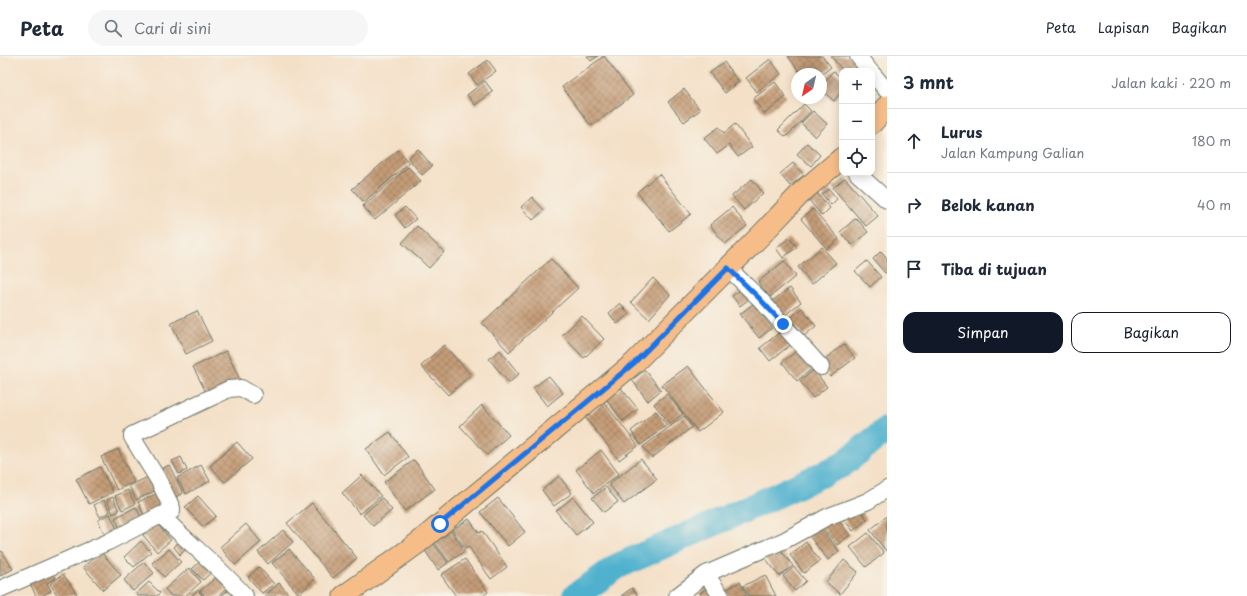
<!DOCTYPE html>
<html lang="id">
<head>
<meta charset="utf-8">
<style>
  body { margin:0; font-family:"Playpen Sans",sans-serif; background:#f6f6f7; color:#1f2937 }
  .controls { position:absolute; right:12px; top:12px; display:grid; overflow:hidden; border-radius:8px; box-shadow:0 2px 10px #0003 }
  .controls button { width:36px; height:36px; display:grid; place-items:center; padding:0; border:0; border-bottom:1px solid #e0e1e3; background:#fff; color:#1f2937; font:20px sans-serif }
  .compass { position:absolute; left:791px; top:12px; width:36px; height:36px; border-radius:50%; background:#fff; box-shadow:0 2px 10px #0003; rotate:214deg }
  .stop { position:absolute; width:12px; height:12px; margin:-9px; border:3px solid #1a73e8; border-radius:50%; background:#fff }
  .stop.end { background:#1a73e8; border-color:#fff; box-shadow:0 1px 4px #0008 }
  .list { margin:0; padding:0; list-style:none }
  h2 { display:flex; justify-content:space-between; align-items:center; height:52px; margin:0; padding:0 16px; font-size:17px }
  h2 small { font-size:13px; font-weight:400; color:#747a83 }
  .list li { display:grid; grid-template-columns:26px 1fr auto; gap:12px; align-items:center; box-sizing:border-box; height:64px; padding:0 16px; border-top:1px solid #e0e1e3 }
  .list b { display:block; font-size:15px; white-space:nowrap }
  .list p { margin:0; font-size:13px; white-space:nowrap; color:#747a83 }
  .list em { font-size:13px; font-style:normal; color:#747a83 }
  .actions { display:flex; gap:8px; padding:12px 16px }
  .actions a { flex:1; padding:9px 0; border:1px solid #111827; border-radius:12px; text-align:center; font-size:14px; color:#111827 }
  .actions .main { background:#111827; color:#fff }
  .icon { flex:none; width:22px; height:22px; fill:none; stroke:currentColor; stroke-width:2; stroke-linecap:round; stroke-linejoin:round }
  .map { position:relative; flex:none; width:887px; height:540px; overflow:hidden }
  header { display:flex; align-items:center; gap:24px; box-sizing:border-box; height:56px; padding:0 20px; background:#fff; border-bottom:1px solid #e0e1e3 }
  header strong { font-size:19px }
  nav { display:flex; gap:22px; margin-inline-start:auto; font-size:14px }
  .search { width:280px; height:36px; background:#f6f6f7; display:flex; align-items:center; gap:10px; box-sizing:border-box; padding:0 14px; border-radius:22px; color:#747a83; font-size:15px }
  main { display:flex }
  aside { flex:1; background:#fff }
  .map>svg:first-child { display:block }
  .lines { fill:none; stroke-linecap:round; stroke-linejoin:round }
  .river { stroke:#4fb1ce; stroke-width:26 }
  .building { fill:url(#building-cross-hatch) }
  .minor-casing { stroke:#6a7667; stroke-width:18 }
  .major-casing { stroke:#6a7667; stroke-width:23 }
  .minor { stroke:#fff; stroke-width:16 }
  .major { stroke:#f7bd88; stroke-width:21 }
  .route { stroke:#1a73e8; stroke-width:5 }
</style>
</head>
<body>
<header>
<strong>Peta</strong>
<div class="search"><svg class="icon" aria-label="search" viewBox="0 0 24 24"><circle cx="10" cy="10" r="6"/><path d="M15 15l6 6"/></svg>Cari di sini</div>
<nav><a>Peta</a><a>Lapisan</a><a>Bagikan</a></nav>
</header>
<main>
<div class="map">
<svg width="887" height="540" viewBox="0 0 887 540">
  <defs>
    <pattern id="building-cross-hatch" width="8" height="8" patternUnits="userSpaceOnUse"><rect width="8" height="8" fill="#c49c77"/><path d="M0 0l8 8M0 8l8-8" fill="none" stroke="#9f8062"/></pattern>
  </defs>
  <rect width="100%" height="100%" fill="#f7f3e8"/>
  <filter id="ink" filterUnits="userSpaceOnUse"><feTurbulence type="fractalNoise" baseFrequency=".025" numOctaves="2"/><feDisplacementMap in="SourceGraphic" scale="8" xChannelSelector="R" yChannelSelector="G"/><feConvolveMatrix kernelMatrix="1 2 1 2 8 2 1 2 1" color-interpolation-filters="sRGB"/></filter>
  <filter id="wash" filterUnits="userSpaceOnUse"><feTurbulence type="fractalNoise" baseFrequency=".012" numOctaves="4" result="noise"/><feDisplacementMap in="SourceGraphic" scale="16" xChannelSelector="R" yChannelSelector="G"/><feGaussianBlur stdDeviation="0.9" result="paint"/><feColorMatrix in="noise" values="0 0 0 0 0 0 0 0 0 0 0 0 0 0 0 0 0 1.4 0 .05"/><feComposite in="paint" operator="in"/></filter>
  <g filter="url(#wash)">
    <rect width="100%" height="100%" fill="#f4e0c7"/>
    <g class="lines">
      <path class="river" d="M575 540 618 510 771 442 842 409 887 373"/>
    </g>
    <g id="blocks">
      <path class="building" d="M587 0H598L591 5Z
        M604 0 633 39 591 70 562 31Z
        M788 0H822L831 11 821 19V18H801Z
        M831 0H850L862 15H843Z
        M770 3 781 18 757 36 746 22Z
        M488 4 496 15 477 29 469 18Z
        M724 6 739 26 725 37 710 17Z
        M833 15 842 22V35L834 45 821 34V30Z
        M485 25 493 36 475 49 467 39Z
        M775 26 786 41 765 58 753 43Z
        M684 33 700 54 684 66 668 46Z
        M804 48 811 55 786 81 778 74Z
        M813 55 827 68 815 81 801 67Z
        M735 68 752 91 738 101 729 89 717 98 704 82 719 71 724 77Z
        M807 87 820 99 811 110 797 98Z
        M418 93 432 110 422 119 408 102Z
        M398 94 409 107 364 146 352 133Z
        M793 107 804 119 790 130 780 118Z
        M408 111 421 125 375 164 363 150Z
        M659 118 691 158 669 175 637 136Z
        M845 122 878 160 866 170 833 132Z
        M752 123 763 137 744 154 732 140Z
        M829 133 837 143 831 149 822 138Z
        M817 137 830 152 822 160 809 144Z
        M532 141 544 154 533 164 521 151Z
        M405 151 416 163 405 172 395 159Z
        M732 151 747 170 725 188 710 169Z
        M813 153 839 183 827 193 801 163Z
        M856 162 868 176 852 189 840 176Z
        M417 170 444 196 429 212 402 187Z
        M789 182 797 191 783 202 776 192Z
        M822 191 836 207 812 228 798 211Z
        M881 195 887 202V216L885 217 873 203Z
        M551 203 578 232 509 296 482 267Z
        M784 205 796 220 770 241 758 226Z
        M867 205 881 221 870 231 855 215Z
        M653 222 670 239 649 263 631 246Z
        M745 231 753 240 740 250 732 240Z
        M790 232 801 246 784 260 772 245Z
        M620 247 629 258 617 268 609 257Z
        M753 248 772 272 759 282 740 258Z
        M802 252 816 270 804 280 790 262Z
        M197 255 212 285 186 298 171 267Z
        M582 260 604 283 584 302 562 279Z
        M784 273 794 286 770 305 760 292Z
        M844 288 855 302 830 321 820 307Z
        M444 289 471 319 448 339 421 310Z
        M802 291 817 309 797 325 782 306Z
        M500 294 519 318 509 327 489 303Z
        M226 295 240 324 208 340 193 311Z
        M688 310 724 356 698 376 662 329Z
        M645 314 661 334 648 345 632 324Z
        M814 314 827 331 813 342 800 325Z
        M549 320 563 337 547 350 533 332Z
        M621 332 638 353 623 365 606 343Z
        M667 338 683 358 670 368 654 348Z
        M604 346 638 390 619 404 585 361Z
        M482 349 509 379 487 399 460 370Z
        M656 355 667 369 641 389 631 375Z
        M684 360 692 371 652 402 643 391Z
        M390 376 408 401 384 419 366 393Z
        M237 386 252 403 225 426 210 410Z
        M118 393 134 426 117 434 101 401Z
        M601 394 619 418 594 437 576 414Z
        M181 401 187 414 179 418 172 405Z
        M641 403 657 423 624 448 609 428Z
        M414 404 435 433 405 455 384 426Z
        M169 409 183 437 172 443 158 415Z
        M201 409 210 425 186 438 177 422Z
        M100 411 113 436 89 448 76 423Z
        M362 419 381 440 360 458 342 437Z
        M150 420 157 434 136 444 129 430Z
        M559 420 572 437 554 450 542 434Z
        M606 431 618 446 604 456 592 442Z
        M128 434 135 448 122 454 115 440Z
        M160 436 168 451 145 462 138 446Z
        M198 440 216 460 203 471 185 451Z
        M113 441 119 455 113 458 107 444Z
        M573 441 593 466 576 479 556 455Z
        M382 442 392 454 373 470 363 459Z
        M498 442 525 476 508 490 480 456Z
        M104 444 110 456 100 461 94 449Z
        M312 447 357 502 333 522 287 467Z
        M136 451 143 465 121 475 115 462Z
        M858 451 867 463 853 475 843 462Z
        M110 458 117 473 105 479 98 464Z
        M835 460 850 479 837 489 822 470Z
        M887 460V496L870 474Z
        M469 463 479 477 482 475 507 511 491 523 468 490 465 492 452 474Z
        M157 467 171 484 157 496 143 479Z
        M246 468 261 486 235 509 220 491Z
        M818 468 839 495 828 504 807 477Z
        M283 474 293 486 268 508 258 496Z
        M451 475 465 495 449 506 435 487Z
        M868 477 884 497 866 511 850 491Z
        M183 482 190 489 180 499 174 491Z
        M141 485 151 496 134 511 124 501Z
        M806 486 820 505 804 517 790 499Z
        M433 487 448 507 438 514 424 493Z
        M777 489 793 510 779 520 763 499Z
        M169 493 181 506 164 521 152 507Z
        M289 493 315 523 299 538 272 507Z
        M2 495 13 513 0 520V496Z
        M101 496 121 519 103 534 83 511Z
        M203 503 214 514 203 524 192 513Z
        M465 503 488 536 483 540H456L441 519Z
        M844 504 858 516 840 538 826 526Z
        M144 506 154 517 133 535 124 524Z
        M259 511 274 528 262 537 248 521Z
        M794 511 806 525 795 535 783 520Z
        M189 512 201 526 185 540H171L165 533Z
        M52 514 56 522 47 527 51 535 41 540H36L29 525Z
        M63 518 77 538 74 540H58L50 528Z
        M219 519 229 530 218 540H205L200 535Z
        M765 519 776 540H749L743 530Z
        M149 526 160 537 157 540H138L136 538Z
        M740 526 747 540H728L725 534Z
        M279 527 290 540H264Z
        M711 529 719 540H702L700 537Z
        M232 531 240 540H221Z
        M632 532 638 540H621Z
        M198 534 203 540H191Z"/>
    </g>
  </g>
  <g filter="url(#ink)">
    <use href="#blocks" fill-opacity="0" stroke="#6a7667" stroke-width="1"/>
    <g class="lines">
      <g class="minor-casing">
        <path id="minor" d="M858 0 870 15
          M872 17 887 35
          M857 117 887 144
          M728 212 759 242 821 311
          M161 459 172 455V452L159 425 132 381V379L229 333 241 332 253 339
          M706 518 721 540
          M0 533 108 486 161 459C188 487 220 511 245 540
          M677 540 706 518 785 484 827 461 868 445 887 433"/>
      </g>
      <g class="major-casing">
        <path id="major" d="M872 67 887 50
          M344 540 418 487 634 307 761 179 803 135 842 102"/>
      </g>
      <use href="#minor" class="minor"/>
      <use href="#major" class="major"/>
    </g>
  </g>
  <g class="lines" filter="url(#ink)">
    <path class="route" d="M440 468 634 307 728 212 759 242 783 268"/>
  </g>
</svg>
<div class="controls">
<button>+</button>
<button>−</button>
<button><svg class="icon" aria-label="locate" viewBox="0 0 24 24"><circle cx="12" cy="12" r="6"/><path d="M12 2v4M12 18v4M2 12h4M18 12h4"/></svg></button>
</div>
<svg class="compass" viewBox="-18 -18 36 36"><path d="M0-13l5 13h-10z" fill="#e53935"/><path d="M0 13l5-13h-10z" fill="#747a83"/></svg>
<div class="stop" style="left:440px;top:468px"></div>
<div class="stop end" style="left:783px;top:268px"></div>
</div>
<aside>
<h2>3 mnt<small>Jalan kaki · 220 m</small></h2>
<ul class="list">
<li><svg class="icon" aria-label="ahead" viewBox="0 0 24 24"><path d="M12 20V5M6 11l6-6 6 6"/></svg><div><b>Lurus</b><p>Jalan Kampung Galian</p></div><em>180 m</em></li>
<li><svg class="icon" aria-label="right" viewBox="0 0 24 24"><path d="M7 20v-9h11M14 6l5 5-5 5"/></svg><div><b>Belok kanan</b></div><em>40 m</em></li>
<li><svg class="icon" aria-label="arrive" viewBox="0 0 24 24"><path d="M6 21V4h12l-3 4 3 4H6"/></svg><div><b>Tiba di tujuan</b></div></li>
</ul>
<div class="actions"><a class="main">Simpan</a><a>Bagikan</a></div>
</aside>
</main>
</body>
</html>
